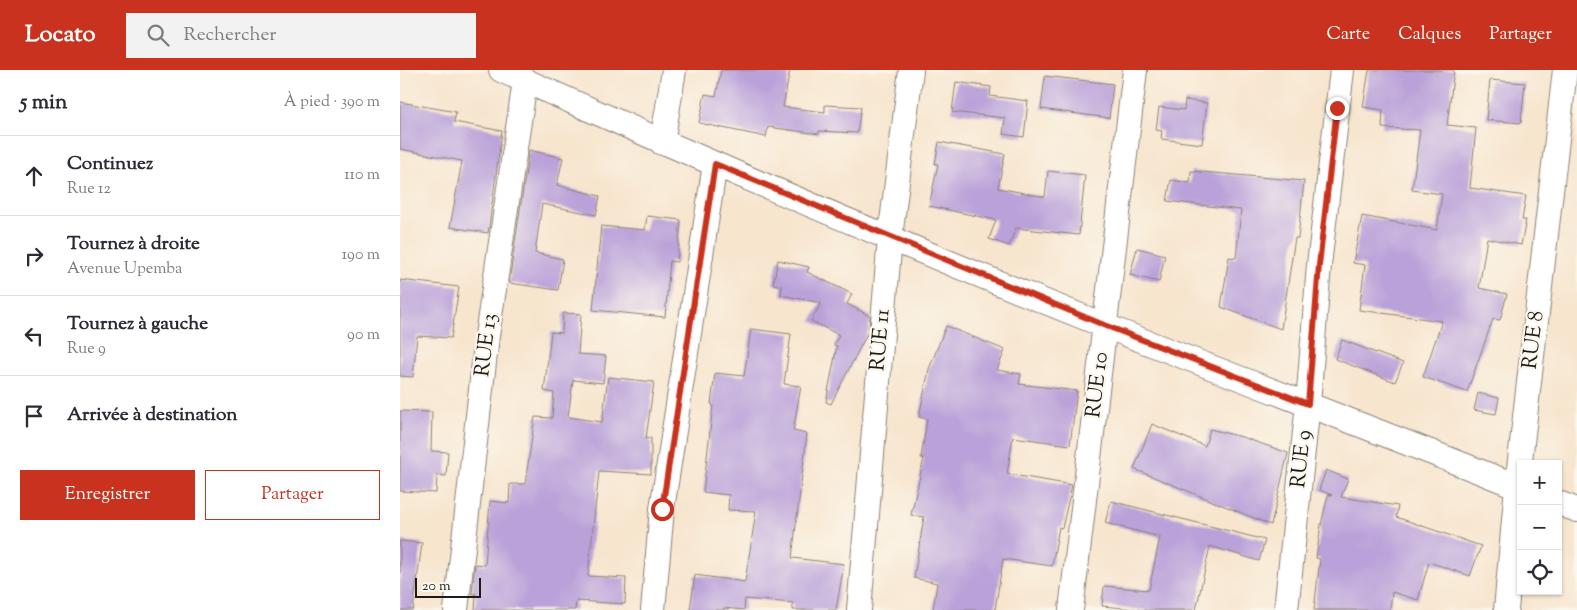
<!DOCTYPE html>
<html lang="fr">
<head>
<meta charset="utf-8">
<style>
  body { margin:0; font-family:"Sorts Mill Goudy",serif; background:#f2f2f3; color:#2b2b33 }
  .controls { position:absolute; right:15px; bottom:15px; display:grid; overflow:hidden; border-radius:0px; box-shadow:0 1px 4px #0004 }
  .controls button { width:45px; height:45px; display:grid; place-items:center; padding:0; border:0; border-bottom:1px solid #e1e1e2; background:#fff; color:#2b2b33; font:25px sans-serif }
  .scale { position:absolute; left:15px; bottom:12px; width:66px; box-sizing:border-box; padding-left:5px; border:2px solid #1c1c1c; border-top:0; font-size:14px; line-height:18px; white-space:nowrap; color:#1c1c1c; -webkit-text-stroke:4px #fbf7ec; paint-order:stroke }
  .stop { position:absolute; width:15px; height:15px; margin:-11px; border:4px solid #c8321e; border-radius:50%; background:#fff }
  .stop.end { background:#c8321e; border-color:#fff; box-shadow:0 1px 5px #0008 }
  .list { margin:0; padding:0; list-style:none }
  h2 { display:flex; justify-content:space-between; align-items:center; height:65px; margin:0; padding:0 20px; font-size:21px }
  h2 small { font-size:16px; font-weight:400; color:#7c7c81 }
  .list li { display:grid; grid-template-columns:32px 1fr auto; gap:15px; align-items:center; box-sizing:border-box; height:80px; padding:0 20px; border-top:1px solid #e1e1e2 }
  .list b { display:block; font-size:19px; white-space:nowrap }
  .list p { margin:0; font-size:16px; white-space:nowrap; color:#7c7c81 }
  .list em { font-size:16px; font-style:normal; color:#7c7c81 }
  .actions { display:flex; gap:10px; padding:15px 20px }
  .actions a { flex:1; padding:11px 0; border:1px solid #c8321e; border-radius:0px; text-align:center; font-size:18px; color:#c8321e }
  .actions .main { background:#c8321e; color:#fff }
  .icon { flex:none; width:28px; height:28px; fill:none; stroke:currentColor; stroke-width:2; stroke-linecap:round; stroke-linejoin:round }
  .map { position:relative; flex:none; width:1177px; height:540px; overflow:hidden }
  header { display:flex; align-items:center; gap:30px; box-sizing:border-box; height:70px; padding:0 25px; background:#c8321e; color:#fff }
  header strong { font-size:24px }
  nav { display:flex; gap:28px; margin-inline-start:auto; font-size:18px }
  .search { width:350px; height:45px; background:#f2f2f3; display:flex; align-items:center; gap:12px; box-sizing:border-box; padding:0 18px; border-radius:0px; color:#7c7c81; font-size:19px }
  main { display:flex }
  aside { flex:1; background:#fff }
  .map>svg:first-child { display:block }
  .building { fill:#baa1d9 }
  .lines { fill:none; stroke-linecap:round; stroke-linejoin:round }
  .minor-casing { stroke:#8a8075; stroke-width:26 }
  .minor { stroke:#fff; stroke-width:24 }
  .route { stroke:#c8321e; stroke-width:6 }
  .labels { text-anchor:middle; dominant-baseline:central; stroke-width:4.5; stroke-linejoin:round; paint-order:stroke }
  .street-label { font-size:21px; fill:#1c1c1c; stroke:#fbf7ec }
</style>
</head>
<body>
<header>
<strong>Locato</strong>
<div class="search"><svg class="icon" aria-label="search" viewBox="0 0 24 24"><circle cx="10" cy="10" r="6"/><path d="M15 15l6 6"/></svg>Rechercher</div>
<nav><a>Carte</a><a>Calques</a><a>Partager</a></nav>
</header>
<main>
<aside>
<h2>5 min<small>À pied · 390 m</small></h2>
<ul class="list">
<li><svg class="icon" aria-label="ahead" viewBox="0 0 24 24"><path d="M12 20V5M6 11l6-6 6 6"/></svg><div><b>Continuez</b><p>Rue 12</p></div><em>110 m</em></li>
<li><svg class="icon" aria-label="right" viewBox="0 0 24 24"><path d="M7 20v-9h11M14 6l5 5-5 5"/></svg><div><b>Tournez à droite</b><p>Avenue Upemba</p></div><em>190 m</em></li>
<li><svg class="icon" aria-label="left" viewBox="0 0 24 24"><path d="M17 20v-9H6M10 6l-5 5 5 5"/></svg><div><b>Tournez à gauche</b><p>Rue 9</p></div><em>90 m</em></li>
<li><svg class="icon" aria-label="arrive" viewBox="0 0 24 24"><path d="M6 21V4h12l-3 4 3 4H6"/></svg><div><b>Arrivée à destination</b></div></li>
</ul>
<div class="actions"><a class="main">Enregistrer</a><a>Partager</a></div>
</aside>
<div class="map">
<svg width="1177" height="540" viewBox="0 0 1177 540">
  <rect width="100%" height="100%" fill="#fbf7ec"/>
  <filter id="ink" filterUnits="userSpaceOnUse"><feTurbulence type="fractalNoise" baseFrequency=".02" numOctaves="2"/><feDisplacementMap in="SourceGraphic" scale="10" xChannelSelector="R" yChannelSelector="G"/><feConvolveMatrix kernelMatrix="1 2 1 2 8 2 1 2 1" color-interpolation-filters="sRGB"/></filter>
  <filter id="wash" filterUnits="userSpaceOnUse"><feTurbulence type="fractalNoise" baseFrequency=".0096" numOctaves="4" result="noise"/><feDisplacementMap in="SourceGraphic" scale="20" xChannelSelector="R" yChannelSelector="G"/><feGaussianBlur stdDeviation="1.12" result="paint"/><feColorMatrix in="noise" values="0 0 0 0 0 0 0 0 0 0 0 0 0 0 0 0 0 1.4 0 .05"/><feComposite in="paint" operator="in"/></filter>
  <g filter="url(#wash)">
    <rect width="100%" height="100%" fill="#f7e5ce"/>
    <g id="blocks">
      <path class="building" d="M321 0H390L383 37 425 42V35L461 37 457 63 419 61V64L368 57 366 67 299 53 305 24 316 26Z
        M969 0H1054L1047 55 1076 58 1070 118 1126 126 1122 150H1126L1121 175 1087 168 1079 218 1107 224 1100 250 1093 249 1067 322 1023 307 1042 251 959 240 965 195 953 193 962 146 1037 160 1042 124 1012 120 1020 60 982 58 983 40 963 37Z
        M645 6 713 14 709 48 641 39Z
        M1090 10 1125 13 1121 53 1086 50Z
        M556 12 591 17 590 26 628 31 624 67 603 64 605 48 552 42Z
        M785 30 807 33 802 74 761 69 762 61 756 60 759 37 784 40Z
        M0 32 56 42 54 52 102 61 88 163 50 157 62 91 0 79Z
        M539 72 605 84 598 118 645 127 648 101 685 105 679 165 616 158 609 176 589 169 596 150 529 136 538 94H535Z
        M129 80 163 88 157 115 200 126 196 145 142 134 135 183 163 189 158 220 109 213Z
        M791 101 904 111 898 168H895L881 259 821 237 829 187 836 188 841 140 767 131 771 110 790 113Z
        M247 146 281 150 277 192 270 191 265 247 193 240 201 156 245 160Z
        M737 178 765 185 759 212 730 205Z
        M378 190 409 197 407 202 452 224 447 234 470 246 469 260 431 334 426 332 437 276 434 275 439 265 411 251 421 233 381 225 382 216 373 214Z
        M0 210 59 217 51 268 17 266 13 307 0 306Z
        M163 243 181 244 178 284 206 286 203 313 173 310 168 347 202 352 208 307 254 312 246 368H251V404L199 401 188 506 226 508 225 534 176 531 175 540H75L76 524H72L75 494 85 495 90 431 109 433 110 414H125L135 347 152 348 154 323 144 321 151 262 162 263Z
        M546 256 605 280 597 300 621 304 619 314 677 321 670 375 613 367 607 404 672 415 662 458 659 457 652 496 603 489 595 540H533L537 513 514 508 524 447 511 445 524 388H521L527 349 519 347 529 299Z
        M351 259 391 264 384 314 401 316 393 361 407 364 392 488 444 494 436 540H393V533L345 529 344 540 324 538V540H290L295 505 345 512 356 441 328 440 329 425 303 422 313 335 311 334 315 303 344 306Z
        M942 270 1003 293 995 312 935 289Z
        M1078 323 1099 328 1096 344 1074 340Z
        M0 341 32 342 31 381 48 382 46 406 37 405 36 423 0 421Z
        M752 354 805 376 810 359 842 367 888 383 871 455 734 399Z
        M926 400 948 409 941 427 998 436 996 447 1081 476 1070 506 1029 492 1018 530 992 522 990 540H914L920 489 916 488 921 455 928 425H932L919 420Z
        M711 431 865 470 859 491 810 476 796 540H746L702 536 704 516 749 520 760 467 705 453Z
        M0 471 22 473 13 540H0Z"/>
    </g>
  </g>
  <g filter="url(#ink)">
    <use href="#blocks" fill-opacity="0" stroke="#8a8075" stroke-width="1"/>
    <g class="lines">
      <g class="minor-casing">
        <path id="minor" d="M101 0C299 89 500 174 703 255 842 310 982 362 1121 418
          M262 73 274 0
          M1158 433 1177 440
          M56 540 87 266 125 11
          M253 540 262 439 315 94
          M459 540 490 168 511 0
          M671 540 735 0
          M886 540 908 334 919 195 942 0
          M1106 540 1117 416 1165 0"/>
      </g>
      <use href="#minor" class="minor"/>
    </g>
  </g>
  <g class="lines" filter="url(#ink)">
    <path class="route" d="M262 439 315 94 704 255 908 334 919 195 937 38"/>
  </g>
  <g class="labels">
    <g class="street-label">
      <text transform="translate(481 270) rotate(-85)">RUE 11</text>
      <text transform="translate(1134 270) rotate(-83)">RUE 8</text>
      <text transform="translate(87 275) rotate(-83)">RUE 13</text>
      <text transform="translate(698 315) rotate(-83)">RUE 10</text>
      <text transform="translate(902 389) rotate(-84)">RUE 9</text>
    </g>
  </g>
</svg>
<div class="controls">
<button>+</button>
<button>−</button>
<button><svg class="icon" aria-label="locate" viewBox="0 0 24 24"><circle cx="12" cy="12" r="6"/><path d="M12 2v4M12 18v4M2 12h4M18 12h4"/></svg></button>
</div>
<div class="scale">20 m</div>
<div class="stop" style="left:262px;top:439px"></div>
<div class="stop end" style="left:937px;top:38px"></div>
</div>
</main>
</body>
</html>
